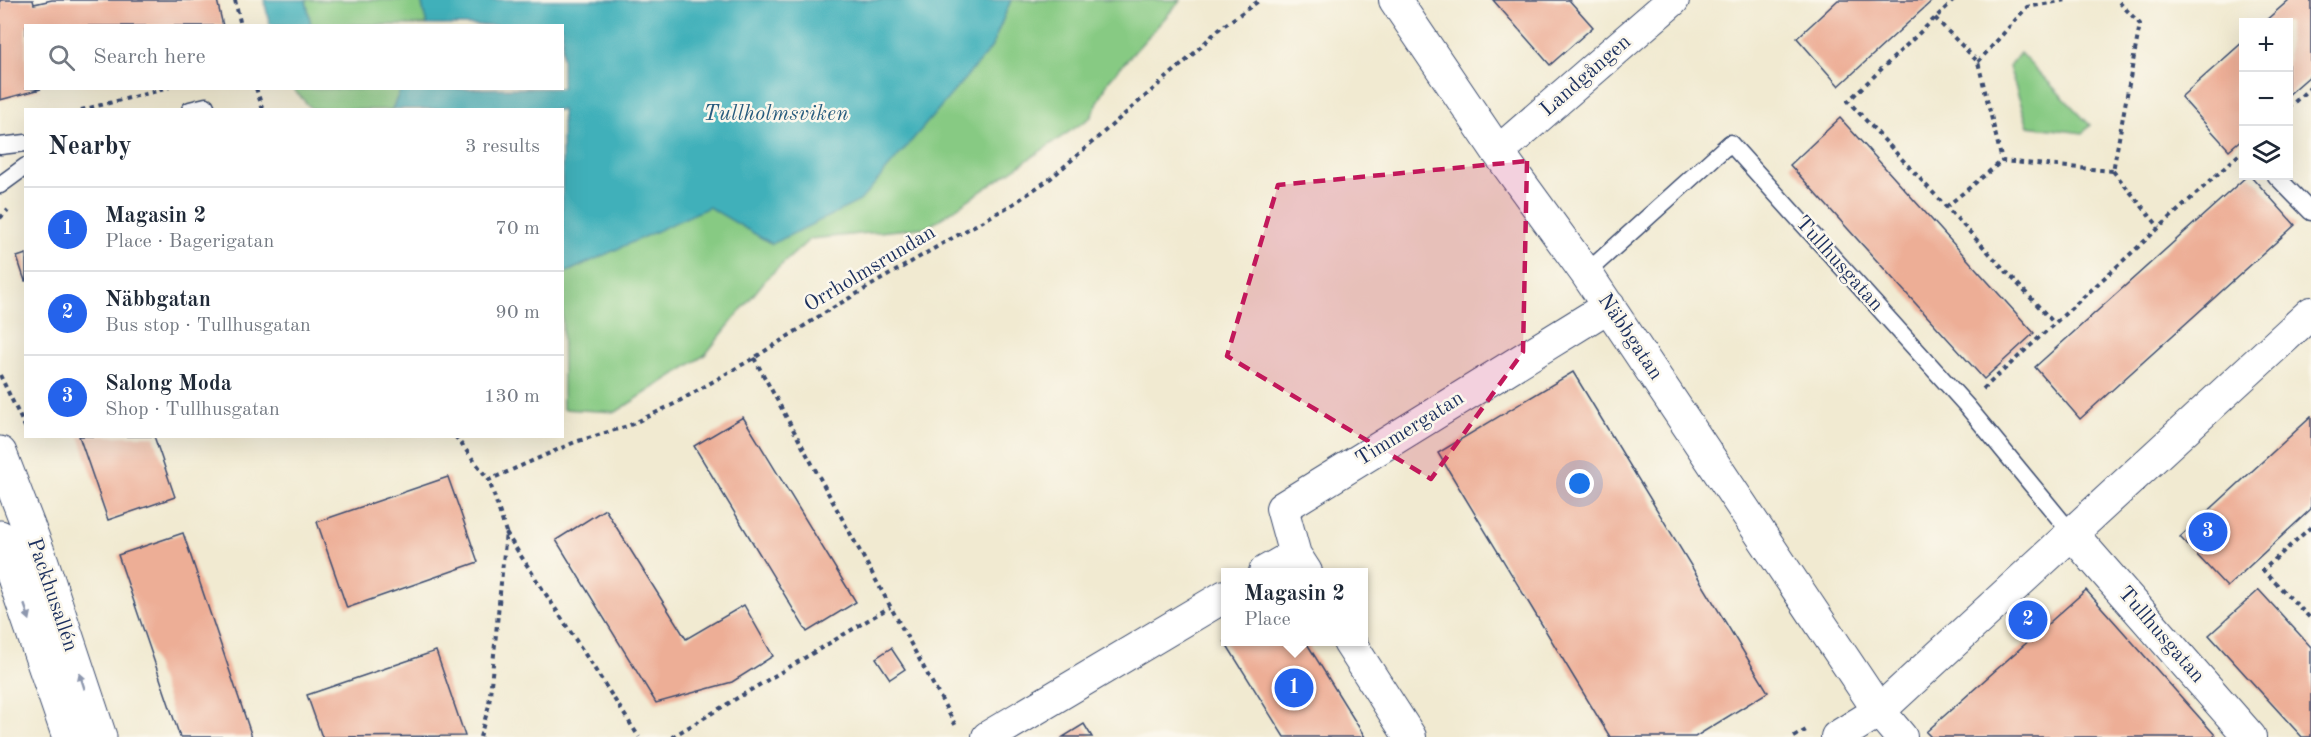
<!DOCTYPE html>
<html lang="en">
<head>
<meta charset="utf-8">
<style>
  body { margin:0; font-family:"Old Standard TT",serif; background:#f2f2f3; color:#1f2937 }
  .controls { position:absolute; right:18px; top:18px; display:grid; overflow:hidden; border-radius:0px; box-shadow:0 6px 24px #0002 }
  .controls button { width:54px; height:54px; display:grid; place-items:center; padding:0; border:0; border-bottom:2px solid #e0e1e3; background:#fff; color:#1f2937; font:30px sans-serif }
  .you { position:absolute; left:1580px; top:484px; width:21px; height:21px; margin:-15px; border:4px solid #fff; border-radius:50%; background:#1a73e8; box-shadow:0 0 0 9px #1a73e833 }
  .badge { display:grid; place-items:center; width:39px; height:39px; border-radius:50%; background:#2563eb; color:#fff; font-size:20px; font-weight:700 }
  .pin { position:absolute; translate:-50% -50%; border:3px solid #fff; box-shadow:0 2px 6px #0006 }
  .popup { position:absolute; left:1221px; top:568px; width:147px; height:78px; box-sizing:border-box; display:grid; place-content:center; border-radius:0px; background:#fff; filter:drop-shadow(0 2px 4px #0005); font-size:20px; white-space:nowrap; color:#747a83 }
  .popup b { font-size:22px; color:#1f2937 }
  .popup::after { content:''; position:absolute; left:50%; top:100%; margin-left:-12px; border:12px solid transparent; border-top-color:#fff }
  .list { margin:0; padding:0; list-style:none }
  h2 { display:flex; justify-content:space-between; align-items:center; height:78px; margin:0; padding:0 24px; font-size:26px }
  h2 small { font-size:20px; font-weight:400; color:#747a83 }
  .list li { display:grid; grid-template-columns:39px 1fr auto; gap:18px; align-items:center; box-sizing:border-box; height:84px; padding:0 24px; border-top:2px solid #e0e1e3 }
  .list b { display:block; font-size:22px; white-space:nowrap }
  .list p { margin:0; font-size:20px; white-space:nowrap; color:#747a83 }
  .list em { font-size:20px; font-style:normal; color:#747a83 }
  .icon { flex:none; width:33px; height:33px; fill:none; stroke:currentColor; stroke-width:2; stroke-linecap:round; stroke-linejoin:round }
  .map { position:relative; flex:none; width:2311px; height:737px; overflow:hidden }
  .search { position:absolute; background:#fff; box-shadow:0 6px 24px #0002; left:24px; top:24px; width:540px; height:66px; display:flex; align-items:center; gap:15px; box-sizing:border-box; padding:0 21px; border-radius:0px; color:#747a83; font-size:22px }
  .panel { position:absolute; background:#fff; box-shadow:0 6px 24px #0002; left:24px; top:108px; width:540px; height:330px; border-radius:0px }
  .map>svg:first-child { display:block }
  .green { fill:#87ca83; stroke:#517c70; stroke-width:1.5 }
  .water { fill:#40b0ba; stroke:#2e708c; stroke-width:1.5 }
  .building { fill:#edae96 }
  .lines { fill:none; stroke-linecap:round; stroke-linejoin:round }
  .lane-casing { stroke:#3b4b6f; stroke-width:19 }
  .street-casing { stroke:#3b4b6f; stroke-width:34 }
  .secondary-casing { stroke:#3b4b6f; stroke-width:35 }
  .path { stroke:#3b4b6f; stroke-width:4; stroke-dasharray:4.5 4.5; stroke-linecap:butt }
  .lane { stroke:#fff; stroke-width:16 }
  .street { stroke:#fff; stroke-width:32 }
  .secondary { stroke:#fff; stroke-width:33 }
  .oneway { fill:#8d97ae }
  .marked { fill:#c2185b; fill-opacity:0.2; stroke:#c2185b; stroke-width:4.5; stroke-dasharray:12 8; stroke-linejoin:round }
  .labels { text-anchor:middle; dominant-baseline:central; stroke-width:5; stroke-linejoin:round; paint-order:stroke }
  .street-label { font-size:21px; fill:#1b2f5e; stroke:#fbf7ec }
  .water-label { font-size:22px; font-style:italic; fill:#285c7e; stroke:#fbf7ec }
</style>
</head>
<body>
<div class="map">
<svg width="2311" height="737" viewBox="0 0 2311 737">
  <rect width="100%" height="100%" fill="#fbf7ec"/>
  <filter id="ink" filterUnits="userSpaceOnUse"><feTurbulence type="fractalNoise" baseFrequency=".0167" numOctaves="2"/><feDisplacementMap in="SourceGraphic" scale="12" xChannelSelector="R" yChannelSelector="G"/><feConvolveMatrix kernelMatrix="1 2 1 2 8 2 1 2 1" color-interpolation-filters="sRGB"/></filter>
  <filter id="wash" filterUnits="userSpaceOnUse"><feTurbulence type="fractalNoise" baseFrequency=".008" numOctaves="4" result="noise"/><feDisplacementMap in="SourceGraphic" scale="24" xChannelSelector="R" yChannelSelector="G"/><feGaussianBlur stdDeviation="1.35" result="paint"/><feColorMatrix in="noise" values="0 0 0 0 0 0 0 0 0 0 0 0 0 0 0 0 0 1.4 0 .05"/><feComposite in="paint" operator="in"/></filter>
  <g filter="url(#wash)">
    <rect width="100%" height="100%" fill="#f1ead1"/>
    <path class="green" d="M306 0H421L427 25H311Z
      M1011 0H1181L1109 80 1091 117 928 227 810 239 767 278 705 355 616 412 563 409 562 271 567 272 709 206 772 244 991 48Z
      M2020 53 2090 125 2083 133 2028 126 2009 67Z
      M293 89H401L392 110 312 109Z"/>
    <path class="water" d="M264 0H306L311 25H270Z
      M421 0H1011L991 48 860 201 772 244 709 207 567 272 562 271V110L392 109 401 89 562 88V26L427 25Z"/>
    <g id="blocks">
      <path class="building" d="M0 0H33L34 4 52 0H217L223 26H26V88L41 89 0 100Z
        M1493 0H1569L1593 27 1550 65Z
        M1838 0H1933L1839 86 1797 38Z
        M2289 0H2311V75L2288 95V22H2264Z
        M2244 41V137L2229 150 2181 97Z
        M1840 118 2034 333 1984 379 1790 165Z
        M2247 176H2251L2295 225 2080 419 2035 367Z
        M26 254V281H25L17 257Z
        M1573 372 1768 692 1695 737H1610L1438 453Z
        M743 417 856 602 807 632 694 446Z
        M2311 417V509L2227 587 2180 537Z
        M79 436H154L175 497 108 520Z
        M448 477 478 562 347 608 317 522Z
        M605 509 686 639 744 605 773 656 732 682 656 703 556 540Z
        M183 533 252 737H180L118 555Z
        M2086 590 2215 735 2213 737H1931L1926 732Z
        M2259 590 2311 647V737H2302L2209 635Z
        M1225 642H1306L1365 737H1284Z
        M891 648 905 669 890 679 876 658Z
        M436 651 465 736 322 737 307 695Z
        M1084 724 1092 737H1063Z"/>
    </g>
  </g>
  <g filter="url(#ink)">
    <use href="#blocks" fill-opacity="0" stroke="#3b4b6f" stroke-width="1.5"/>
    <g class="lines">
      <g class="lane-casing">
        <path id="lane" d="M190 110 206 106
          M0 146 26 143
          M2276 176 2311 212
          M0 185 26 166
          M1586 273 1730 143 1966 405 2072 534"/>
      </g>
      <g class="street-casing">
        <path id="street" d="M1395 0 1498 152 1586 273 1879 711 1901 737
          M1498 152 1673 0
          M2072 534 2250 737
          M1265 572 1295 555
          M1306 572 1295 555 1282 508 1609 306
          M1349 642 1410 737
          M988 737 1225 596
          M1837 737 1879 711 2311 313"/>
      </g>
      <g class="secondary-casing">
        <path id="secondary" d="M0 453 42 562 100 737
          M0 537 69 737"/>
      </g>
      <path class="path" d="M235 0 241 26
        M1954 0 1848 101 2054 323
        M1935 18 1978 62 2002 161 2113 171 2140 24 2117 0
        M1978 62 2027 7 2067 0
        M256 88 263 110
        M2288 108 2311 87
        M81 110 169 88
        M2113 171 2159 227
        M1946 207 2002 161
        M0 218 8 210
        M754 358 957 728
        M0 375 26 429
        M1983 389 2244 150
        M455 436 489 480 575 442 628 426 674 404 754 358 829 310 940 245 1013 204 1051 178 1188 59 1219 29 1260 0
        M2311 527 2263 570 2311 619
        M506 533 639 737
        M480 737 489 705 506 532 489 480
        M672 737 890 607
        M1794 737 1806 730"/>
      <use href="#lane" class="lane"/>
      <use href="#street" class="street"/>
      <use href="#secondary" class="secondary"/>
    </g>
    <defs><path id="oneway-solid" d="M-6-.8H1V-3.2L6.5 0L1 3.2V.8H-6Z" transform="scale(1.5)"/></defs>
    <g class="oneway">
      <use href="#oneway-solid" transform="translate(27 612) rotate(71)"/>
      <use href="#oneway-solid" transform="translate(82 681) rotate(-108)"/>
    </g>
  </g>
  <path class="marked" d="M1527 161 1523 352 1431 479 1227 356 1278 185Z"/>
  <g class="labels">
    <g class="street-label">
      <text transform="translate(1586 76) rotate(-41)">Landgången</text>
      <text transform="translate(1839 264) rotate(48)">Tullhusgatan</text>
      <text transform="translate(870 269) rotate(-31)">Orrholmsrundan</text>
      <text transform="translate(1630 337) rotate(56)">Näbbgatan</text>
      <text transform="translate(1410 429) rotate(-32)">Timmergatan</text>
      <text transform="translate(52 595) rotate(71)">Packhusallén</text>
      <text transform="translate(2161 635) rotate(49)">Tullhusgatan</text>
    </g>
    <g class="water-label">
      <text x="776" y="114">Tullholmsviken</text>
    </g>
  </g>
</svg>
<div class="controls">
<button>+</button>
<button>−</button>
<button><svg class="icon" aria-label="layers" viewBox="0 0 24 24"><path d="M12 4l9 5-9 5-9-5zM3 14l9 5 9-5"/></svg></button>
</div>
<div class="you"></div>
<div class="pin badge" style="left:1294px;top:688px">1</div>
<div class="popup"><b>Magasin 2</b>Place</div>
<div class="pin badge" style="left:2028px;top:620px">2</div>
<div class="pin badge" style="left:2208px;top:532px">3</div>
<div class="search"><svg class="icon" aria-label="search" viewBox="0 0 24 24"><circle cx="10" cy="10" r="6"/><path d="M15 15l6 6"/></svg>Search here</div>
<section class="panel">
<h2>Nearby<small>3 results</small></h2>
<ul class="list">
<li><span class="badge">1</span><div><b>Magasin 2</b><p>Place · Bagerigatan</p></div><em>70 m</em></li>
<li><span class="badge">2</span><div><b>Näbbgatan</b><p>Bus stop · Tullhusgatan</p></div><em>90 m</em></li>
<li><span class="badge">3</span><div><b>Salong Moda</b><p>Shop · Tullhusgatan</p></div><em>130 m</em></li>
</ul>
</section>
</div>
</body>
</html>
